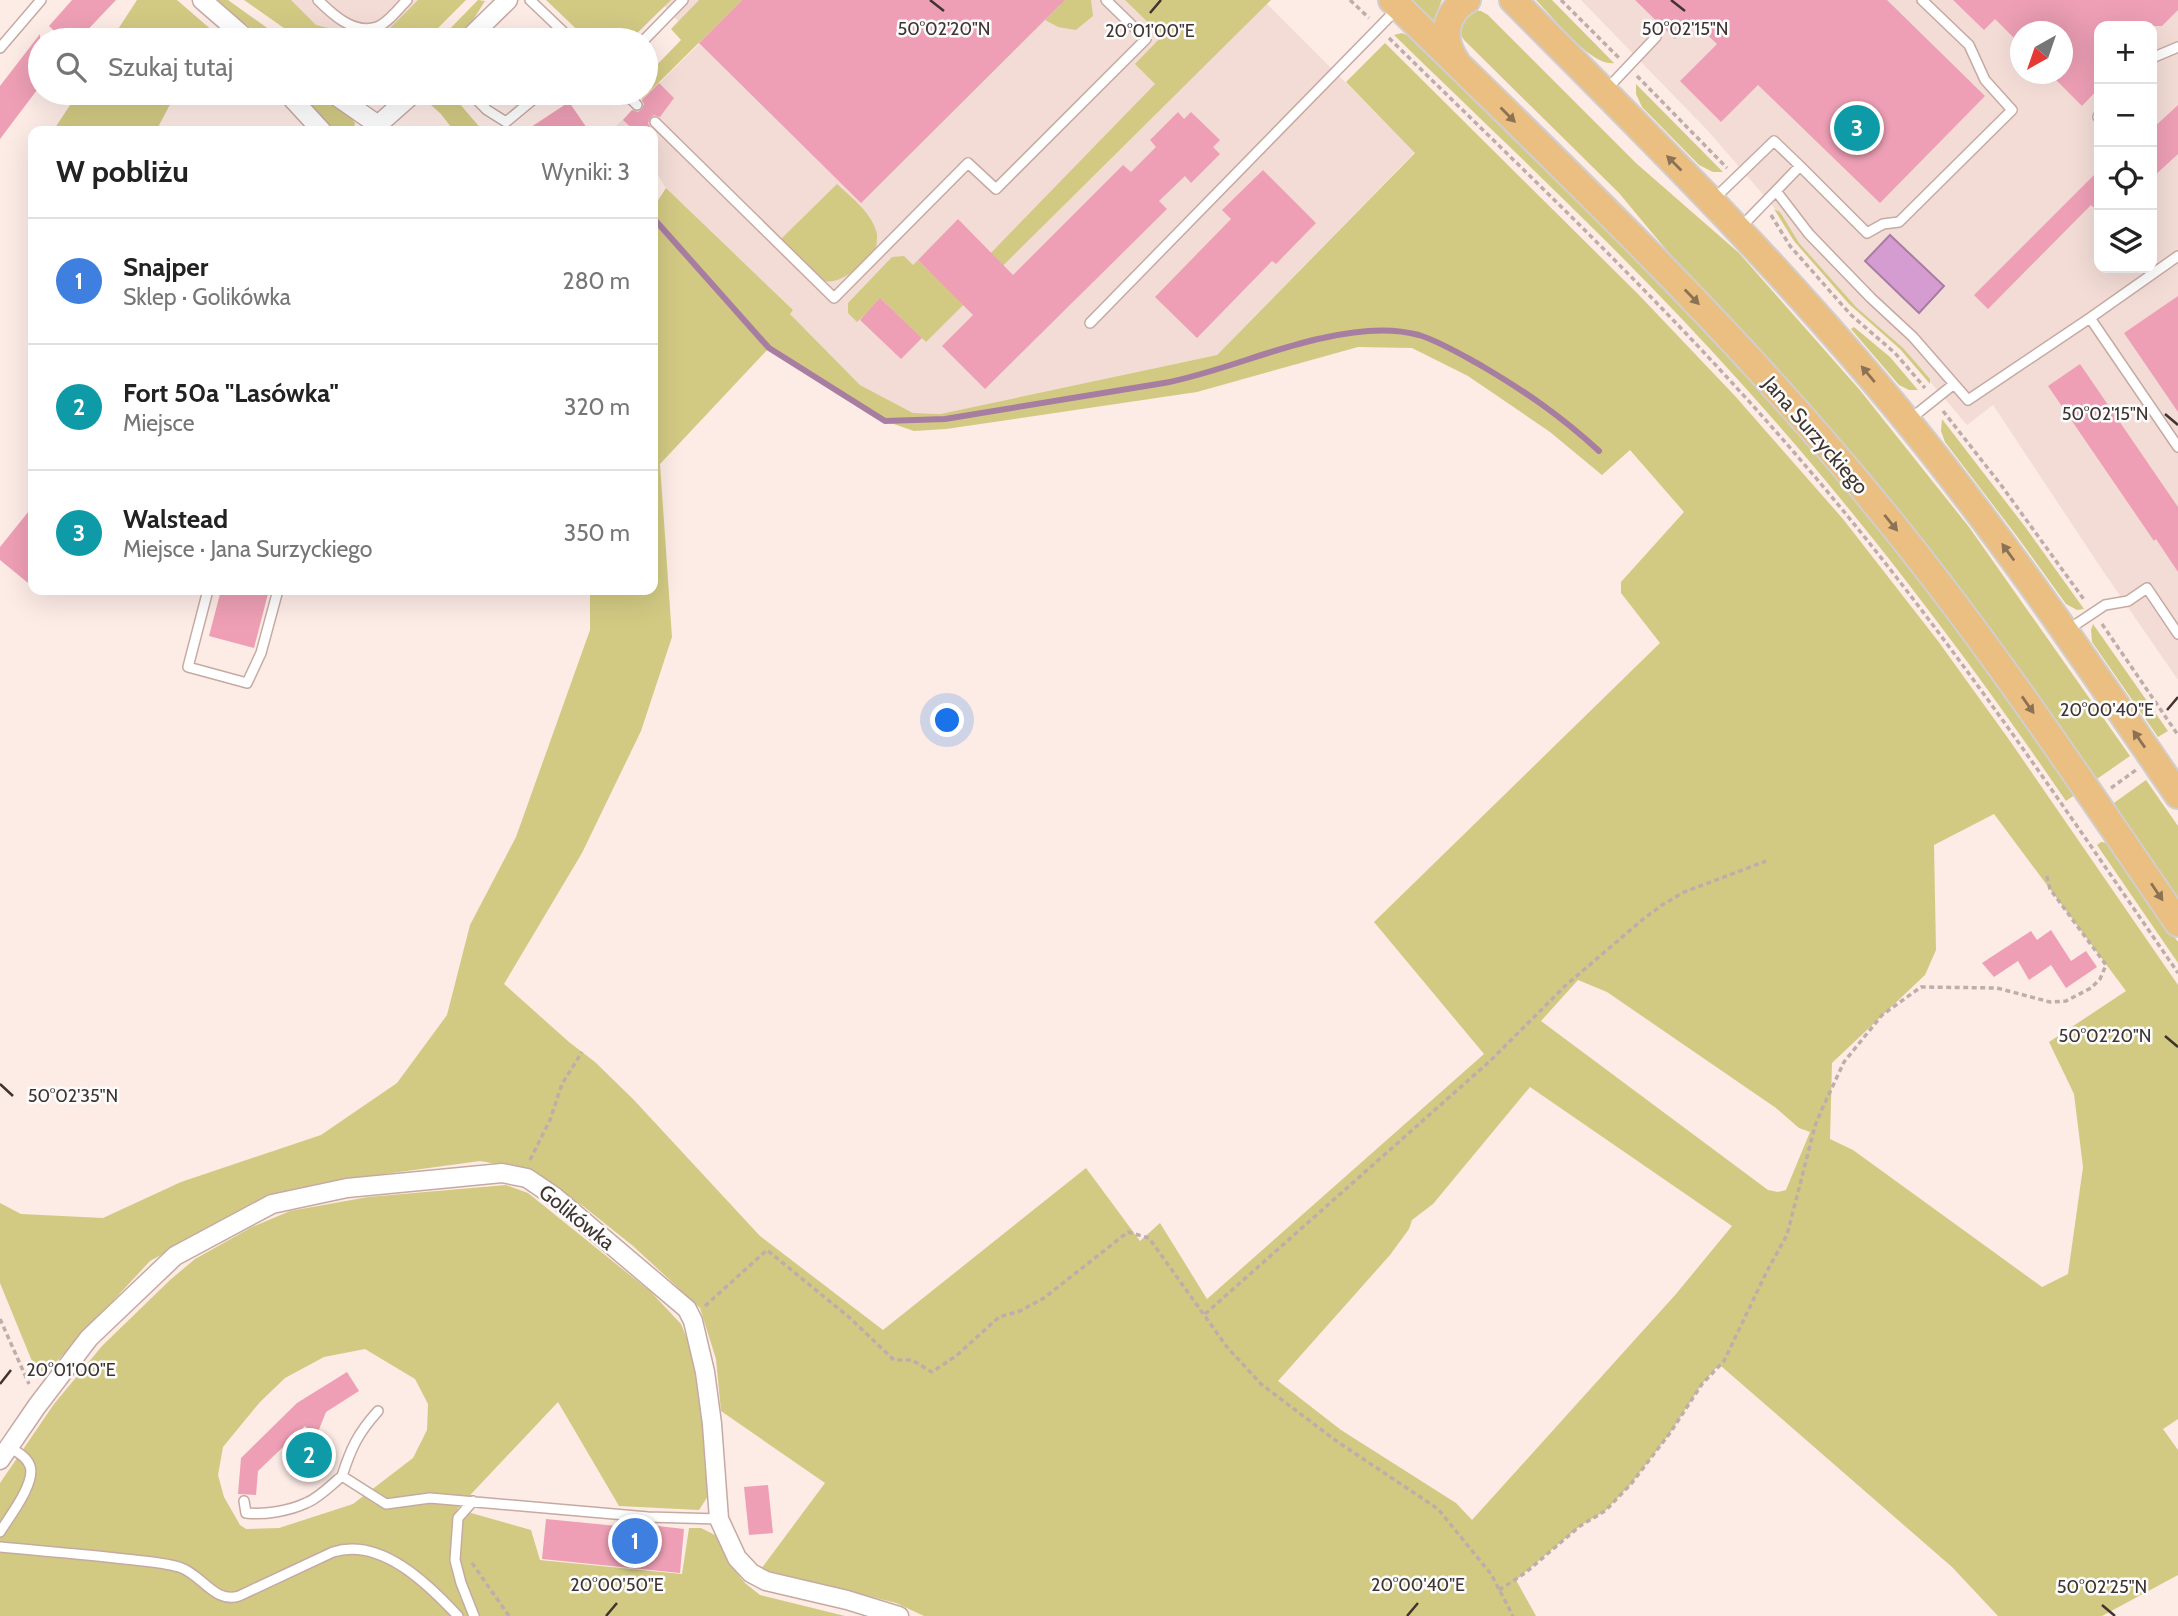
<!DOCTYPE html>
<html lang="pl">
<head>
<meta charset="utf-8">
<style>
  body { margin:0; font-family:Cabin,sans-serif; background:#f6f6f6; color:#222 }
  .controls { position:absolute; right:21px; top:21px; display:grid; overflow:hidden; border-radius:14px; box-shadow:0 7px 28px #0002 }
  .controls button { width:63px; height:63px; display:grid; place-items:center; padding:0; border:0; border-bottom:2px solid #e0e0e0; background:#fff; color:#222; font:35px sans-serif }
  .compass { position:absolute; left:2010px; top:21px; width:63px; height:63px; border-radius:50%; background:#fff; box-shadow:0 7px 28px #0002; rotate:220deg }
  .you { position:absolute; left:948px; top:721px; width:24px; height:24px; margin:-18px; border:5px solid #fff; border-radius:50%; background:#1a73e8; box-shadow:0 0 0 10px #1a73e833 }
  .badge { display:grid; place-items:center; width:46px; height:46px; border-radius:50%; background:#2563eb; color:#fff; font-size:23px; font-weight:700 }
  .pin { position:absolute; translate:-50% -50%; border:4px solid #fff; box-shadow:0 2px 7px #0006 }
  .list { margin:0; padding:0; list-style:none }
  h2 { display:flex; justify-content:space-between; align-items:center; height:91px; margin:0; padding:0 28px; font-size:30px }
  h2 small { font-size:23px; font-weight:400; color:#767676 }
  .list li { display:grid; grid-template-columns:46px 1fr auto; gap:21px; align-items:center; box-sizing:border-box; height:126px; padding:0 28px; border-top:2px solid #e0e0e0 }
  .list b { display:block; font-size:26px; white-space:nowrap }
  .list p { margin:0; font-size:23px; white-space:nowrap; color:#767676 }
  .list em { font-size:23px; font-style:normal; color:#767676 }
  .icon { flex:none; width:38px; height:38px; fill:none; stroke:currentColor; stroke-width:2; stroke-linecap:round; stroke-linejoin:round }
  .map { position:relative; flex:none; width:2178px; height:1616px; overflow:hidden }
  .search { position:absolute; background:#fff; box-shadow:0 7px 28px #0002; left:28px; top:28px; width:630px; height:77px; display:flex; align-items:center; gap:18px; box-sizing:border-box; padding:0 24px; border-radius:38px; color:#767676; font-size:26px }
  .panel { position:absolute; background:#fff; box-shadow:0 7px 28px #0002; left:28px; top:126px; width:630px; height:469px; border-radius:14px }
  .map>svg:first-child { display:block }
  .built { fill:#f3dcd6; fill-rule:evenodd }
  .green { fill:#d2ca83; fill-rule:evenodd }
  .water { fill:#d59cd2; stroke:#a87da2; stroke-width:2 }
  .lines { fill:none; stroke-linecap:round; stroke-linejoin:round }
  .stream { stroke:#a87da2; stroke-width:6 }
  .building { fill:#ee9fb5 }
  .lane-casing { stroke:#c6aaa2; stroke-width:12 }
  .street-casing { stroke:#c6aaa2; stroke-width:21 }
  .primary-casing { stroke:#d1cece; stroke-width:30 }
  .path { stroke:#beaeaa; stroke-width:3.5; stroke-dasharray:5 3.5; stroke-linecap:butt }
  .lane { stroke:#fff; stroke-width:9 }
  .street { stroke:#fff; stroke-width:18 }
  .primary { stroke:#ebbe81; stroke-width:26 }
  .oneway { fill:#8c7255 }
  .ticks { fill:none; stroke:#3f3431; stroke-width:2.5 }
  .labels { text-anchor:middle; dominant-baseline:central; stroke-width:5; stroke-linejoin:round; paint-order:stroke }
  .street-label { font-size:21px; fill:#3f3431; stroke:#fcfcfc }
  .ticks-label { font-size:18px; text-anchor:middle; fill:#3f3431; stroke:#fcfcfc; stroke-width:5; stroke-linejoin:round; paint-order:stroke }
</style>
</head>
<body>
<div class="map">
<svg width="2178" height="1616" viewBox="0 0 2178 1616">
  <rect width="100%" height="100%" fill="#fdebe6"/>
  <path class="built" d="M280 0H428L389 40H326Z
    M659 0H1263L1415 152 1217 355 940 414 913 413 860 385 789 313 793 310 666 188 653 167V131H615L613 129 699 44Z
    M1581 0H2178V680L2105 574 1993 405 1967 425 1903 350 1857 310 1796 242 1778 212 1710 133ZM2099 26H2152V268H2099ZM2021 32H2062V74H2021Z"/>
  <path class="green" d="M137 0H177L214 32 209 40H111Z
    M214 0H228L284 40H267Z
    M244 0H291L316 25 378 40H301Z
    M418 0H466L426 40H378Z
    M478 0 485 1 470 25 455 40H439Z
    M546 0H671L630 40H588Z
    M699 0H742L642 99 636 93H646V67L651 71 681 40 671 29Z
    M1056 0H1091L1093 16 1076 30 1058 27 1045 20 1060 5Z
    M1125 0H1271L926 342 881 299 857 322 848 313V303L892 257 904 256 913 265 918 260 952 293 1155 84 1135 64 1162 36Z
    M1408 0H1442L1433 22Z
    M1536 0H1552L1614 63C1591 67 1552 16 1536 0Z
    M1473 10 1481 11 1488 15 1637 164 1739 253 1859 389 1969 527 2130 756 2094 781 1693 282 1619 193 1464 40 1459 32 1460 20Z
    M1402 33 1416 39 1649 269 1803 435 1956 625 2076 794 2066 801C1966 655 1860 515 1741 383 1632 261 1511 149 1394 35Z
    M1385 43 1639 295 1735 396 1843 519 1938 641 2010 741 2178 985V1419L2163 1429 2178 1450V1575L2102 1616H1998L1952 1567 1721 1366H1718L1702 1384 1670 1433 1631 1484 1605 1511 1580 1526 1516 1580 1536 1616H924L896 1603 761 1569 825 1483 721 1411 716 1359 700 1308 633 1246 583 1206 538 1177 509 1166 480 1161 326 1182 270 1195 150 1261 47 1372 36 1371 0 1283V1203L21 1214 103 1218 181 1182 321 1135 397 1083 447 1015 470 925 516 837 590 630V590H653V208L666 188 793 310 790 314 860 385 913 413 940 414 1217 355 1415 153 1346 82ZM1358 347 1412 348 1468 376 1550 432 1602 475 1630 450 1684 512 1621 582V593L1660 643 1374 922 1484 1054 1207 1299 1160 1223 1140 1241 1086 1168 883 1330 760 1236 633 1099 595 1062 569 1042 504 984 582 853 641 731 672 637 660 464 769 348 885 421 914 431 946 429 1197 392ZM1994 814 2126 991 2049 1042 2074 1094 2083 1167 2068 1274 2042 1287 1853 1150 1830 1139 1832 1063 1925 975 1936 950 1934 845ZM1578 980 1607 992 1776 1108 1799 1128 1810 1132 1786 1190 1778 1192 1768 1190 1541 1021ZM1530 1087 1732 1226 1676 1294 1472 1520 1456 1503 1341 1430 1278 1381 1390 1255 1409 1229 1412 1220 1433 1204Z
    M1636 84 1723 172H1713L1699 165 1642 107 1636 94Z
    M78 93H176L156 131H53Z
    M299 93H318L349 115 355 123 354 129 338 131 334 129Z
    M448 95H452L483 131H454L441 114 431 105 438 97Z
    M837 184C851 197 873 214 877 234 877 239 877 246 875 250 868 262 837 288 823 280 809 273 792 250 781 239Z
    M1774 209 1780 212 1799 243 1856 307 1903 348 1930 379V384L1900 349 1849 304 1794 241Z
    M1854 327 1890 357 1918 390H1909L1899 385 1851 329Z
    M1942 419 2026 528 2084 609 2077 610 2066 604 2016 535 1945 442 1941 431Z
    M2093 624 2168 731 2158 737 2092 642 2091 630Z
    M2146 780 2178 826V902L2111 805Z
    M2101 842 2110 843 2178 942V963L2097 845Z
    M506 1185 528 1193 651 1292 681 1324 697 1363 708 1496 699 1510 619 1506 558 1402 457 1509 531 1530 540 1560 682 1574 689 1528H701L717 1536 731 1566 745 1583 760 1595 845 1616H0V1483L54 1404 102 1346 170 1280 195 1259 252 1227 290 1211 368 1197ZM365 1349 415 1379 428 1404 427 1430 413 1458 353 1504 279 1528 246 1529 240 1525 224 1497 218 1475 223 1447 260 1402 285 1378 324 1357Z"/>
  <path class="water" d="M1890 235 1944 286 1919 313 1865 261Z"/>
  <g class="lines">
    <path class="stream" d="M655 220 769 348 885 421 945 419 1164 383C1218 373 1269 349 1323 338 1353 331 1390 327 1419 335 1441 342 1462 355 1482 366 1526 392 1561 416 1599 451"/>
  </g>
  <path class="building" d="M72 0H116L78 40H64L49 26Z
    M742 0H1065L861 203 699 43Z
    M1635 0H1887L1985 96 1880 203 1758 85 1721 122 1680 81 1717 44 1693 21 1675 39Z
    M1953 0H2178V10L2162 26H2099V88L2082 106 2050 74H2062V32H2020V44L1995 19 1984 30Z
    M40 34V86L0 139V86Z
    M659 83 674 98 660 117 654 115 650 118 648 123 650 127 646 131H635L623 120 632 110 638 112 642 109 644 104 642 100Z
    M569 102 589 131H525Z
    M2178 105V154L2152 178V129Z
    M1178 112 1184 119 1191 112 1220 140 1213 147 1220 154 1191 183 1185 176 1159 201 1167 209 985 389 942 346 973 315 918 260 958 219 1013 275 1123 165 1131 172 1156 147 1150 140Z
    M1263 170 1316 223 1276 264 1272 261 1197 338 1155 297 1231 219 1222 210Z
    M2099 170V212L2091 205 1988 309 1974 295Z
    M2178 296V412L2124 333Z
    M880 298 922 338 901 359 860 320Z
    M2080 364 2178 507V572L2156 539 2154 541 2048 386Z
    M33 506V587L0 560V547Z
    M221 590H269L254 648 209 636Z
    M2051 930 2071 961 2086 951 2097 967 2066 988 2051 965 2029 980 2018 961 1994 977 1982 963 2031 931 2037 940Z
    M347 1372 359 1391 326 1412 316 1437 305 1426 258 1471 256 1495 238 1494 241 1458 297 1403Z
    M768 1485 773 1533 749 1535 744 1487Z
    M546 1519 658 1530V1526L684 1529 680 1573 542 1559Z"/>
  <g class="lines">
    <g class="lane-casing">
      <path id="lane" d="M318 0C332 14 354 35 377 27 388 23 399 8 407 0
        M530 0 572 40
        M644 40 683 0
        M0 48 41 0
        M2152 58 2178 47
        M1605 91 1656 37
        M470 93 487 110 506 122 541 93
        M625 93 637 105
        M2098 117 2099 115
        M655 122 834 298 968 163 996 189 1146 39 1106 0
        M1776 191 1809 234 1871 298 1913 337 1968 400 2090 318 2178 256
        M1714 199 1774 141 1800 166
        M1741 227 1800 166 1867 233 1883 224 1899 222 2012 110 1985 80 1969 45 1922 0
        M2090 318 2178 447
        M1090 323 1397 9
        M1909 420 1954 384
        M208 590 188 667 247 683 261 653 278 590
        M2066 631 2105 605 2128 601 2147 588 2178 634
        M342 1476C351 1448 358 1433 378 1411
        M244 1501 246 1513C265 1515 289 1511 306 1503 319 1498 331 1485 342 1476L386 1504 430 1498 648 1517 719 1519
        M473 1501 458 1518 455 1560 461 1583 474 1616
        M0 1532C9 1517 36 1483 30 1466 27 1457 17 1452 9 1447
        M0 1547C42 1551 83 1554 125 1559 143 1561 162 1562 179 1567 202 1574 214 1604 239 1596L333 1552C381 1537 428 1584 458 1616"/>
    </g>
    <g class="street-casing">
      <path id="street" d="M202 0 248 40
        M467 40 508 0
        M287 93 322 131
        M332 93 378 125
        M371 131 414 93
        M0 1460 37 1406 89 1338 175 1256 272 1204 347 1188 502 1173 527 1178 555 1197 687 1309 693 1321 705 1372 712 1424 719 1519 737 1558 751 1573 766 1581 847 1600 899 1616"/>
    </g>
    <g class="primary-casing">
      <path id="primary" d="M1392 0C1556 161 1724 319 1870 497 1982 632 2079 778 2178 923
        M1513 0C1649 136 1786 272 1908 422 2005 541 2091 668 2178 795
        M1456 61C1441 40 1444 14 1467 0"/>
    </g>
    <path class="path" d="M1350 0 1369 18
      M1561 0 1619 58
      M1389 38C1528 175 1671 309 1798 457 1938 619 2057 797 2178 973
      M1637 76 1727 168
      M1771 215 1790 246 1851 315 1895 353 1925 388
      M1943 411 2001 485 2085 601
      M2102 624 2178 735
      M2111 788 2136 770
      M530 1160 550 1120 562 1084 582 1052
      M705 1306 767 1250 850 1318 894 1360H912L932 1372 956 1356 999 1317 1020 1311 1044 1298 1128 1232 1149 1238 1227 1347 1261 1384 1335 1440 1438 1509 1491 1574 1513 1616
      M1205 1314 1490 1061 1565 986 1642 920 1662 905 1684 892 1766 861
      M0 1319 29 1384
      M472 1563 509 1616
      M1499 1590 1525 1573 1580 1526 1605 1511 1631 1484 1670 1433 1702 1384 1724 1361 1767 1271 1787 1235 1815 1126 1822 1109 1844 1062 1882 1015 1921 987 1997 988 2050 1002 2066 1001 2091 988 2100 979 2106 965 2050 889 2046 873"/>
    <use href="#lane" class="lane"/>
    <use href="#street" class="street"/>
    <use href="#primary" class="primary"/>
  </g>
  <defs><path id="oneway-solid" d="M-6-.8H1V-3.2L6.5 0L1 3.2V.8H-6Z" transform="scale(1.75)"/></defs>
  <g class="oneway">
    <use href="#oneway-solid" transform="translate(1508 115) rotate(45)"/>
    <use href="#oneway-solid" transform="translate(1674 163) rotate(-135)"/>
    <use href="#oneway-solid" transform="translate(1692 297) rotate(46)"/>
    <use href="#oneway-solid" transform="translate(1868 374) rotate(-130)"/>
    <use href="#oneway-solid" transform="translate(1891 523) rotate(51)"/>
    <use href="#oneway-solid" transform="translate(2008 552) rotate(-126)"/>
    <use href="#oneway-solid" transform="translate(2028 705) rotate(55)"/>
    <use href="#oneway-solid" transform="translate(2139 739) rotate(-125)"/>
    <use href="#oneway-solid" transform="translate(2157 892) rotate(56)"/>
  </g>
  <path class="ticks" d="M930 0 944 11M1671 0 1685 11M1150 13 1161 0M2165 414 2178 425M2167 710 2178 697M2165 1036 2178 1047M0 1084 13 1096M0 1384 11 1370M2102 1605 2115 1616M606 1616 617 1603M1407 1616 1418 1603"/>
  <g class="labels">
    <g class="street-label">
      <text transform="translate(1816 435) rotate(49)">Jana Surzyckiego</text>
      <text transform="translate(577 1217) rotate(39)">Golikówka</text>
    </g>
  </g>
  <g class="ticks-label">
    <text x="944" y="35">50°02'20"N</text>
    <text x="1685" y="35">50°02'15"N</text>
    <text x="1150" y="37">20°01'00"E</text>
    <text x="2105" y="420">50°02'15"N</text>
    <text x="2107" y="716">20°00'40"E</text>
    <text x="2105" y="1042">50°02'20"N</text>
    <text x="73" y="1102">50°02'35"N</text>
    <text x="71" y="1376">20°01'00"E</text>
    <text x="617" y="1591">20°00'50"E</text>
    <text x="1418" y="1591">20°00'40"E</text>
    <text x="2102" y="1593">50°02'25"N</text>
  </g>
</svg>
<div class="controls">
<button>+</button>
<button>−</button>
<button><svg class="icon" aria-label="locate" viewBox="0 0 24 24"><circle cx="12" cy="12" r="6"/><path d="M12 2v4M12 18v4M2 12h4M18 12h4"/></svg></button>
<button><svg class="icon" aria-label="layers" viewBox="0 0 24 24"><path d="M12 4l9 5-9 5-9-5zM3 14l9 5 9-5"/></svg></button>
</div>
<svg class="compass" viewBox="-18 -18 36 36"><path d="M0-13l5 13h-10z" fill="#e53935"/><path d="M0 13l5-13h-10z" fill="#767676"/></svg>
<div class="you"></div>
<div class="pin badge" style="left:635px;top:1541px;background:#3f7fe0">1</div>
<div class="pin badge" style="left:309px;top:1455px;background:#0f9aa8">2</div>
<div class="pin badge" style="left:1857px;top:128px;background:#0f9aa8">3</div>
<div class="search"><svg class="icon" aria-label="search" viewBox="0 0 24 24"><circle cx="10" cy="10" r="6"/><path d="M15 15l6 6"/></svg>Szukaj tutaj</div>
<section class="panel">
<h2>W pobliżu<small>Wyniki: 3</small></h2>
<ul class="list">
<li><span class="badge" style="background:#3f7fe0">1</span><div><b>Snajper</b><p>Sklep · Golikówka</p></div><em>280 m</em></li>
<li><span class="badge" style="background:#0f9aa8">2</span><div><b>Fort 50a &quot;Lasówka&quot;</b><p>Miejsce</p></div><em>320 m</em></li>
<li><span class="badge" style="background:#0f9aa8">3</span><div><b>Walstead</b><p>Miejsce · Jana Surzyckiego</p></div><em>350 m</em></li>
</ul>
</section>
</div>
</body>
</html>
